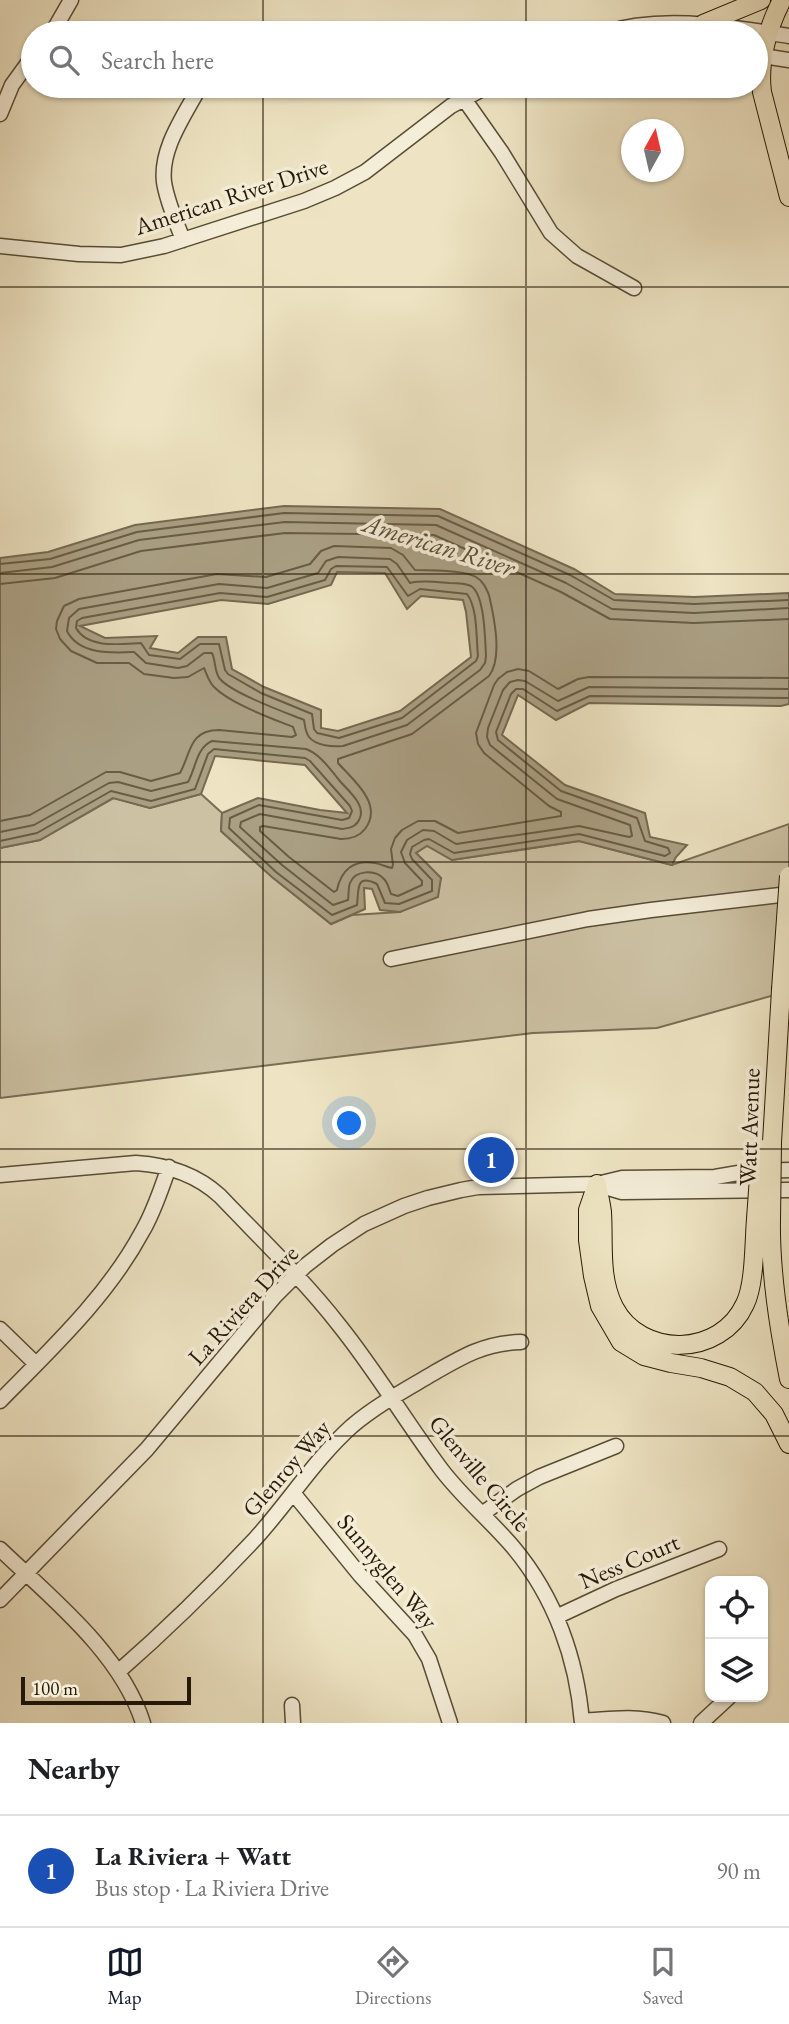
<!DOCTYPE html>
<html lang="en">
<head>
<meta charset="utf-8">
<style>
  body { margin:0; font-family:"EB Garamond",serif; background:#f6f6f6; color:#202124 }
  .controls { position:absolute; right:21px; bottom:21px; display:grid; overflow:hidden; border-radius:14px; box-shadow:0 2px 5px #0004 }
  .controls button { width:63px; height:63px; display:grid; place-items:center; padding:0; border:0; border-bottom:2px solid #e0e0e0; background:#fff; color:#202124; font:35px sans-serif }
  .compass { position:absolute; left:621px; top:119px; width:63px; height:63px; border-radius:50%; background:#fff; box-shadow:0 2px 5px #0004; rotate:8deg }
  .scale { position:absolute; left:21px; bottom:18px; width:170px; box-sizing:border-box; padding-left:7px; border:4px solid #261907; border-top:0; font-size:19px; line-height:24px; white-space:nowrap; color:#261907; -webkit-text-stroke:5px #f4edd8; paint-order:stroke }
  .you { position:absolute; left:350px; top:1124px; width:24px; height:24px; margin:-18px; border:5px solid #fff; border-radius:50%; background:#1a73e8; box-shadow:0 0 0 10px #1a73e833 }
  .badge { display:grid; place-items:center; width:46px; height:46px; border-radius:50%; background:#111827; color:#fff; font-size:23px; font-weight:700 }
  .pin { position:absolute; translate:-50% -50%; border:4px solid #fff; box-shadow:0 2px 7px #0006 }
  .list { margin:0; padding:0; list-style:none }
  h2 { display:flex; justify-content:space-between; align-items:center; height:91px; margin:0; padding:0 28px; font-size:30px }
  h2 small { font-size:23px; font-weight:400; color:#757577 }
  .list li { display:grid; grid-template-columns:46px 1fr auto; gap:21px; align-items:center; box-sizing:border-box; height:112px; padding:0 28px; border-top:2px solid #e0e0e0 }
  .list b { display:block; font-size:26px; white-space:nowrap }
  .list p { margin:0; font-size:23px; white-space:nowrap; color:#757577 }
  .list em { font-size:23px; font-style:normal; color:#757577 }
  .icon { flex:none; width:38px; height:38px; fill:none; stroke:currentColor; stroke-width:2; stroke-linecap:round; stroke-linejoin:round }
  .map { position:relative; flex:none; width:789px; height:1723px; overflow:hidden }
  .search { position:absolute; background:#fff; box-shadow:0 2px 5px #0004; left:21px; right:21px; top:21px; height:77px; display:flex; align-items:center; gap:18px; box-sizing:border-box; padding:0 24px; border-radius:38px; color:#757577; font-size:26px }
  .sheet { height:203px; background:#fff }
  nav { display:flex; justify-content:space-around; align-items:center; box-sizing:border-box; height:98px; border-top:2px solid #e0e0e0; background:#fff; font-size:19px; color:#757577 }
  nav a { display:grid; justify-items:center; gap:4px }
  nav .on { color:#111827 }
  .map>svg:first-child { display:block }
  .green { fill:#ccc1a3; stroke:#796d55; stroke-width:2 }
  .water { fill:#aa9f83; stroke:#756951; stroke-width:2; fill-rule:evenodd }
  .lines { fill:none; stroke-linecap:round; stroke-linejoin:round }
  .shore { stroke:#685c45; stroke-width:2 }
  .minor-casing { stroke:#584c36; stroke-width:17 }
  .major-casing { stroke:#261907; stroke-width:20 }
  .minor { stroke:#f4edd8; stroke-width:14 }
  .major { stroke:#eee4c3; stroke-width:18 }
  .major-bridge-casing { stroke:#261907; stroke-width:20; stroke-linecap:butt }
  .major-bridge { stroke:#eee4c3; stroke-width:18 }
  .grid { fill:none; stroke:#261907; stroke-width:2; stroke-opacity:0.55 }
  .labels { text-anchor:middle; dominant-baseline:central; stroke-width:7; stroke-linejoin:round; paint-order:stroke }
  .street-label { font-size:24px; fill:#261907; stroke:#f4edd8 }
  .water-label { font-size:26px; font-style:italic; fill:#5b4f39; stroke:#f4edd8 }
</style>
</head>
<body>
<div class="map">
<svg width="789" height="1723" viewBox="0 0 789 1723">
  <rect width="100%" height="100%" fill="#eee4c3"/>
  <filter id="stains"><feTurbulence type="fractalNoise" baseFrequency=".00286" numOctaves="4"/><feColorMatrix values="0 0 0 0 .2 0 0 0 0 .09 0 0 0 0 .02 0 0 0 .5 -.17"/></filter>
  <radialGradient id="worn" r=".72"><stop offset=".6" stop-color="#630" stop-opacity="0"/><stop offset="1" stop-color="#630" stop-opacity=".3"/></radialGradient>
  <path class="green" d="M201 794 222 813 221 831 272 877 331 924 352 915 400 912 441 878 416 853 427 845 452 860 579 841 672 865 789 824V991L657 1028 533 1033 0 1098V848L40 840 114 798 150 808Z"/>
  <path class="water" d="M284 506 440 509 574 569 615 594 694 597 789 593V704L781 706 589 703 556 720 518 695 502 735 565 785 645 813 650 837 687 845 676 857 672 865 579 841 452 860 427 846 416 853 441 878 438 897 400 912 380 910 372 889 364 888 365 909 331 924 272 877 221 831 222 813 258 798 320 810 347 813 305 765 215 756 201 794 150 808 113 798 40 840 0 848V558L48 552 135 525ZM337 572 385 573 407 609 421 596 463 600 466 612 471 657 400 711 338 731 321 728V710L264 687 232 669 226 637H198L178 653 150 648 157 636 105 638 80 626 221 600 268 604 331 585Z"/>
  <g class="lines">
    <path class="shore" d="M338 557 390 559 397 564 410 583C423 580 436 582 449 583 456 583 465 583 471 586 485 595 485 640 486 656L485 663 480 670 407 725 343 746C333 747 316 746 309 737 305 732 305 725 304 720 284 712 232 693 220 679 214 672 216 661 212 653H204L187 666 178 668 146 663 134 652C112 653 79 655 67 631L69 618 79 609 219 584 267 588 318 573 326 561Z
      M0 564 50 559 137 532 284 513 438 516 570 575 614 600 694 604 789 600
      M336 566 387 567 408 596 420 589 467 594C478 609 476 638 478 656L476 661 402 718 339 738 317 733 314 729 312 714 261 693 228 674 225 670 219 644H200L180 659 149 655 141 643C120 644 88 649 76 628L77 621 82 618 220 593 267 597 325 580 331 569Z
      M0 573 52 567 139 540 285 522 436 525 566 583 612 609 694 613 789 608
      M0 584 55 578 141 551 285 533 434 535 561 592 610 619 694 623 789 619
      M0 821 30 815 106 772H120L151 781 180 773C191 753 189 730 219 730L292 737 296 735 293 727C271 718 231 704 214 687 209 682 207 675 204 668L188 677 174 678 144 674 129 663H97L71 651 60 639 56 629 57 621 64 606 79 599 217 574 266 577 310 564 321 551 334 546 391 548 403 555 415 570C429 570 464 570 476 577 483 581 486 588 489 595 494 617 503 658 489 676L412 734 338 759V763C353 780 384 804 365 829 359 837 350 839 341 839L263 826 260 827V831L289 857 334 892 337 890C341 870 354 859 375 863 381 864 386 867 392 868L393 865 391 849 395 838 402 830 418 821H435L458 833 561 816V812L549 806 484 753 478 744 476 733 494 685 498 679 507 672 518 669 529 671 558 689 578 679 589 677 789 678
      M0 832 34 825 109 783 118 782 151 791 188 782C196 768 196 748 212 741L306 749C320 754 330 769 339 780 348 791 370 807 357 823 353 828 348 828 342 829L260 814 241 822 240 827 282 865 333 905 348 900C349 894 348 888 350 883 355 870 375 869 384 879 388 883 389 889 391 894L398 896 422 885V881L405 863 401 852 407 840 423 830 434 831 456 844 579 826 629 837 632 836 630 825 557 799 490 745 487 737 488 728 503 690 510 682 518 680 525 681 558 701 589 687 789 689
      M0 841 37 833 111 791 151 801 195 789 208 754 214 749 305 758 310 761 350 806 352 811 349 818 342 820 259 805 230 818 229 828 276 872 332 915 357 905C359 890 355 873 377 884L385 903 399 904 432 891V880L412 859 410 854 412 847 424 840 429 839 454 853 579 834 665 856 670 853 668 848 645 841 637 818 561 791 498 740 496 732 511 694 516 689H523L557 711 590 696 789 698"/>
    <g class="minor-casing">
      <path id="minor" d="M407 32 410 33
        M52 33 71 0
        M238 33 241 31
        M604 33C663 14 730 27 789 36
        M756 55 789 60
        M455 86 502 153 551 233 577 256 634 288
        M0 114 12 85 33 56
        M183 240C176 221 167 202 164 182 160 148 185 115 200 86
        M0 246 79 254 121 255 164 246 304 201 335 188 365 172 451 106 488 86
        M391 959 588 919 651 910 789 894
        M0 1175 136 1163C168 1165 196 1174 220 1196 260 1238 303 1279 339 1325 376 1371 406 1422 441 1469 462 1497 490 1520 513 1547 555 1597 577 1659 582 1723
        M598 1185 622 1192 789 1190
        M0 1329 36 1364
        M0 1401C51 1349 107 1297 142 1232 154 1212 161 1189 169 1167
        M294 1494 360 1575 415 1635 429 1659 450 1723
        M482 1514 517 1489 539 1477 616 1446
        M0 1549C51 1598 121 1653 143 1723
        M0 1600 147 1449 275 1296 305 1266 332 1245 364 1224 404 1206 428 1198 461 1190 478 1187 597 1184 622 1178 715 1177 750 1171 789 1170
        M556 1617 616 1589 719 1549
        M118 1672C166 1630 211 1586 255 1539 288 1503 315 1459 352 1426 377 1405 405 1390 432 1374 463 1356 485 1343 521 1342
        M292 1705 293 1723
        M582 1721C610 1719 636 1715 663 1723
        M701 1723 729 1697"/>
    </g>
    <g class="major-casing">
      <path id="major" d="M782 0C768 27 758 61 762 92L789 197
        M703 24 761 0
        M772 1142 781 990
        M597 1184 588 1210V1240L593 1276 600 1306 621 1342 644 1356 671 1363 701 1368 730 1377 755 1392 774 1414 789 1444
        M597 1186C599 1195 601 1204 602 1212 604 1245 599 1277 614 1307 641 1359 721 1357 745 1304 755 1284 754 1242 756 1219
        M771 1220C770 1273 779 1328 789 1379"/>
    </g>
    <use href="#minor" class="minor"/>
    <use href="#major" class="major"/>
    <g class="major-bridge-casing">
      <path id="major-bridge" d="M781 990 789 876
        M756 1219 761 1149
        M771 1220 772 1142"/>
    </g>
    <use href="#major-bridge" class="major-bridge"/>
  </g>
  <path class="grid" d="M263 0V33M526 0V33M263 86V1723M526 86V1723M0 287H789M0 574H789M0 862H789M0 1149H789M0 1436H789"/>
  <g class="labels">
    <g class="street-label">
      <text transform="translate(231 196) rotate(-18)">American River Drive</text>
      <text transform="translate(749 1127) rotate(-88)">Watt Avenue</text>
      <text transform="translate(243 1305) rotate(-48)">La Riviera Drive</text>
      <text transform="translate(286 1468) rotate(-49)">Glenroy Way</text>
      <text transform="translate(480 1473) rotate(50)">Glenville Circle</text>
      <text transform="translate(629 1561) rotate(-23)">Ness Court</text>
      <text transform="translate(388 1571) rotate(50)">Sunnyglen Way</text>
    </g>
    <g class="water-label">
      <text transform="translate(439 545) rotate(17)">American River</text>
    </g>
  </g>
  <rect width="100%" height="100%" filter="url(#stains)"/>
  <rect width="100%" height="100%" fill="url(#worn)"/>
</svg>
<div class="controls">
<button><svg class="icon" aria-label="locate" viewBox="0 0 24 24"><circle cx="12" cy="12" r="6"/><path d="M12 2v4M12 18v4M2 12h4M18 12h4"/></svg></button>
<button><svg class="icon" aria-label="layers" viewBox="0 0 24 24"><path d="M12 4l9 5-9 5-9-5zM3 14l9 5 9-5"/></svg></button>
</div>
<svg class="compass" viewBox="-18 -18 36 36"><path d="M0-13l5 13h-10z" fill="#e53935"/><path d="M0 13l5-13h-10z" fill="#757577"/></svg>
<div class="scale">100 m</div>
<div class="you"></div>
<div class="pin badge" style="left:491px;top:1160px;background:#1a4fb4">1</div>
<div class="search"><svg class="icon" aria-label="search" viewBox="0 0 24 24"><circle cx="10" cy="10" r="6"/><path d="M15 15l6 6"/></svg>Search here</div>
</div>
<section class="sheet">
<h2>Nearby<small></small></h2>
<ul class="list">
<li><span class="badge" style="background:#1a4fb4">1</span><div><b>La Riviera + Watt</b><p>Bus stop · La Riviera Drive</p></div><em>90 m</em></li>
</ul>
</section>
<nav>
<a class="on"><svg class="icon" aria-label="map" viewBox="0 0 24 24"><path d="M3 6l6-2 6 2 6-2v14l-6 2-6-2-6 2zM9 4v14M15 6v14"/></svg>Map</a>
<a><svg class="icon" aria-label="directions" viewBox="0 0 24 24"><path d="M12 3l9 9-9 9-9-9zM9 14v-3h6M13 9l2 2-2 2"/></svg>Directions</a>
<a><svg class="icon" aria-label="saved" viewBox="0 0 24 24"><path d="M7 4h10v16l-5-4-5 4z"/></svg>Saved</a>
</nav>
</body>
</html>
